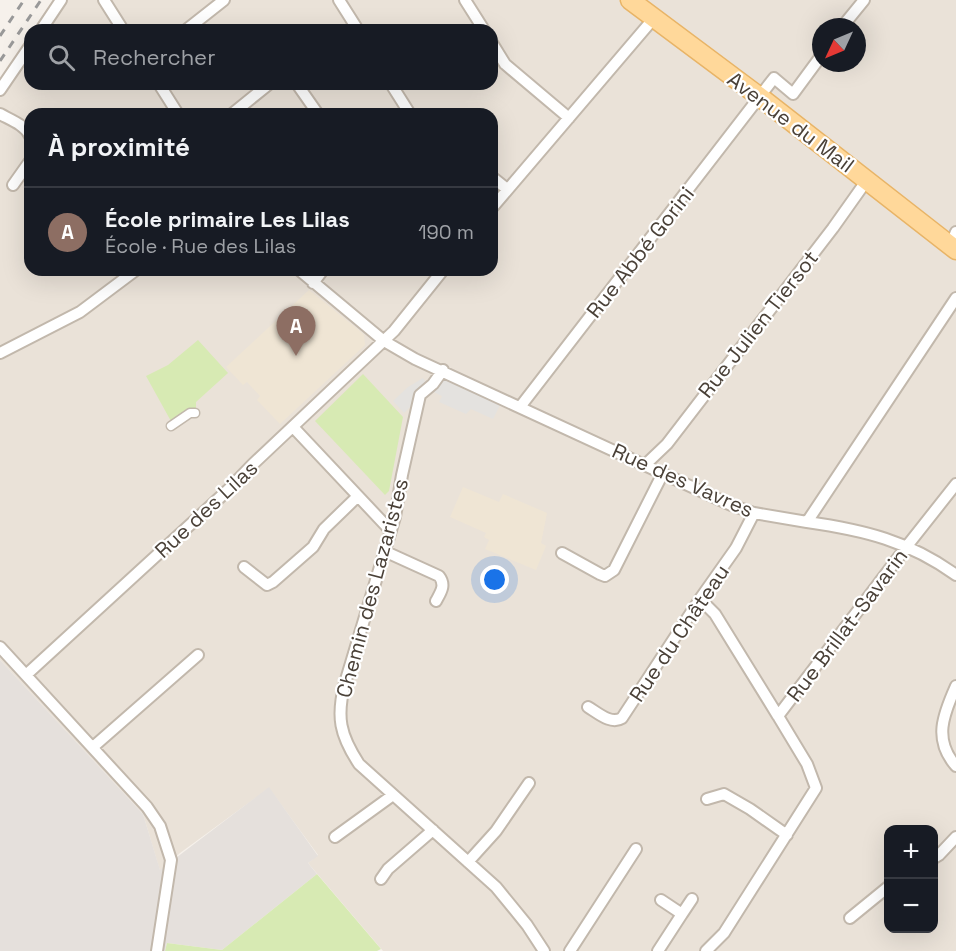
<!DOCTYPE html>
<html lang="fr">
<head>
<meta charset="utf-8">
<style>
  body { margin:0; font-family:"Space Grotesk",sans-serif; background:#20242c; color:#f1f3f6 }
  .controls { position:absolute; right:18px; bottom:18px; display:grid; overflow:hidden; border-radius:12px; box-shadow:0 6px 24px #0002 }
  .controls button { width:54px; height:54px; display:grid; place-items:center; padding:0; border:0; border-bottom:2px solid #363941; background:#171b24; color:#f1f3f6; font:30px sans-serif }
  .compass { position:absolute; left:812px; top:18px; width:54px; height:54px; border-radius:50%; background:#171b24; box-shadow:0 6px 24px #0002; rotate:226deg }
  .you { position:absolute; left:495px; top:580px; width:21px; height:21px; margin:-15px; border:4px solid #fff; border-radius:50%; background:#1a73e8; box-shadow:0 0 0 9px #1a73e833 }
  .badge { display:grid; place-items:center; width:39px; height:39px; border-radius:50%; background:#0f766e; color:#fff; font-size:20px; font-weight:700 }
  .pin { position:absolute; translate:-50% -50px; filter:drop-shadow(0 2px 3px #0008) }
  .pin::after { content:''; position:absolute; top:32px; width:21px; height:18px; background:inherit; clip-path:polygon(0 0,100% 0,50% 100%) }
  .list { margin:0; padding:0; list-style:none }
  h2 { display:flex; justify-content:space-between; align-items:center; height:78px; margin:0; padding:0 24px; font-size:26px }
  h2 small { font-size:20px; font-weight:400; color:#9ea1a6 }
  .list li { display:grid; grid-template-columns:39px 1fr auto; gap:18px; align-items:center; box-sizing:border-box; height:90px; padding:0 24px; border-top:2px solid #363941 }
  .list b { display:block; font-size:22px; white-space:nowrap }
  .list p { margin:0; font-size:20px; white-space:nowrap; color:#9ea1a6 }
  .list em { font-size:20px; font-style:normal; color:#9ea1a6 }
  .icon { flex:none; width:33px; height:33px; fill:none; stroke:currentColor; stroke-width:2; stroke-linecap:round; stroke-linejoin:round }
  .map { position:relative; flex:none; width:956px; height:951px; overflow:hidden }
  .search { position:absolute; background:#171b24; box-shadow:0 6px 24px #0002; left:24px; top:24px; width:474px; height:66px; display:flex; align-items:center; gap:15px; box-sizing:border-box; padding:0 21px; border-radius:18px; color:#9ea1a6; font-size:22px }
  .panel { position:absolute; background:#171b24; box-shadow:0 6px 24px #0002; left:24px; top:108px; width:474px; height:168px; border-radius:18px }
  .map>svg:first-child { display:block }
  .residential { fill:#eae2d8; fill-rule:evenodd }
  .industrial { fill:#e5e0dc }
  .education { fill:#efe5d4 }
  .green { fill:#d7eab3 }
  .parking { fill:#e4e2df }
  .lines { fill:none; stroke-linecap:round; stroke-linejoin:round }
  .pedestrian-casing { stroke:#c2b8ac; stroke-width:11 }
  .minor-casing { stroke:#c2b8ac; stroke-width:14 }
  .primary-casing { stroke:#e8b467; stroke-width:21 }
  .pedestrian { stroke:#fff; stroke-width:8 }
  .minor { stroke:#fff; stroke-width:10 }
  .primary { stroke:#ffd89a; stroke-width:18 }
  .rail { stroke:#999; stroke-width:3; stroke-dasharray:8 8; stroke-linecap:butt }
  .labels { text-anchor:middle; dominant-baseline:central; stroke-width:4.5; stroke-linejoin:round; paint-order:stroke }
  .street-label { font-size:21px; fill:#4a4138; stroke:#fff }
</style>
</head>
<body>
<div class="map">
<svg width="956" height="951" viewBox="0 0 956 951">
  <rect width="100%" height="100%" fill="#f6f1eb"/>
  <path class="residential" d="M54 0H956V951H383L308 863 318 855 269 788 180 853 160 871 143 814 0 660V80L30 35V84H492V30H34ZM821 27H857V63H821ZM30 114H492V270H30ZM888 830H934V928H888Z"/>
  <path class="industrial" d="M0 660 143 814 160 870 269 787 318 856 308 863 317 874 222 950 167 943 165 951H0Z"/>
  <path class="education" d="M309 290 361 332 364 335 365 345 280 424 257 400 260 396 247 382 243 385 226 367Z
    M463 487 499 502 503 494 547 513 541 543 546 546 536 570 485 549 489 540 484 537 486 533 450 517Z"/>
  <path class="green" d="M198 340 228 373 196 402V411L172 423 146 376 168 365Z
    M363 374 403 417 389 491 385 495 315 421Z
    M317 874 381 949 377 951H165L167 943 222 950Z"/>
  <path class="parking" d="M442 375 501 403 493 419 471 409 466 414 439 402 442 396 432 391 416 401 404 413 393 401 408 387 423 378 427 384Z"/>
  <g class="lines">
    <g class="pedestrian-casing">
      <path id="pedestrian" d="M171 426 190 413H195"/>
    </g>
    <g class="minor-casing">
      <path id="minor" d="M104 0 123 30
        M339 0 358 30
        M465 0 484 30
        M842 27 864 0
        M41 30 61 0
        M186 30 224 0
        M492 43 505 64 569 118
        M159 84 178 114
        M297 84 318 114
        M391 84 410 114
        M0 90 30 46
        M0 114C11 120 25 125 30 136
        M232 114 269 84
        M492 177 507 189
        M13 185 30 161
        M492 208 654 18
        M950 246 956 232
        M299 270 384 341 415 359 731 505 754 513 807 522 956 298
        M313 283 323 270
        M0 353 80 312 136 270
        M443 370 433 384 420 395 402 475 395 517 345 683C336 717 340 735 359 764L496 887 527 925 544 951
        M520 407 774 78 793 94 821 56
        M293 427 390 530
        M645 465 667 444 833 228 867 180
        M807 522C864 530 909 541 956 575
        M384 551 439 576C446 585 441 592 436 601
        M562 553 600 574 605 576 614 570 663 473
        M244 567 267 585 273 582 313 547 324 529 358 496
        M700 599 715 614 778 716
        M0 647 147 807 160 826 171 860 157 951
        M26 675 228 490 252 465 394 331 443 270
        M956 686C943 715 933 740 956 766
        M588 707C598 713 611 725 622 718L700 599 736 548 754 513
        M93 747 198 655
        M707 799 724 794 750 809 787 835
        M335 837 393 795
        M934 858 939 855 956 837
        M468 862 496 831 529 783
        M381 879 388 869 433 830
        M682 914 692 899
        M850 918 888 887
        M570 951 636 849
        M658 951 682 914 661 900
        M706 951 724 933 816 788 807 764 778 716 907 546 956 484"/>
    </g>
    <g class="primary-casing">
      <path id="primary" d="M630 0 760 97 956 250"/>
    </g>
    <use href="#pedestrian" class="pedestrian"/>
    <use href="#minor" class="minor"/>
    <use href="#primary" class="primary"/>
    <path class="rail" d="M0 36 24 0
      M0 61 41 0"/>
  </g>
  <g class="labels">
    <g class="street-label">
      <text transform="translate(791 122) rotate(37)">Avenue du Mail</text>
      <text transform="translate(640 252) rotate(-52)">Rue Abbé Gorini</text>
      <text transform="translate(758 324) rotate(-52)">Rue Julien Tiersot</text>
      <text transform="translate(683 480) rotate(24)">Rue des Vavres</text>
      <text transform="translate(206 509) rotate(-43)">Rue des Lilas</text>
      <text transform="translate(372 588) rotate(-75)">Chemin des Lazaristes</text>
      <text transform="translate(847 625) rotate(-53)">Rue Brillat-Savarin</text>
      <text transform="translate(679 633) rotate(-56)">Rue du Château</text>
    </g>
  </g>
</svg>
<div class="controls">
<button>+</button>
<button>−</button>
</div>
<svg class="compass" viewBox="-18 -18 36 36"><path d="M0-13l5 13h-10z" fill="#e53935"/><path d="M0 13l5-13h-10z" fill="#9ea1a6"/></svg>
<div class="you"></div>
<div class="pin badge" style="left:296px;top:356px;background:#8d6e63">A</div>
<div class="search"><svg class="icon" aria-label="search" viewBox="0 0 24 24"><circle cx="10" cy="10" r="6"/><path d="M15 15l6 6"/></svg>Rechercher</div>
<section class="panel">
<h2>À proximité<small></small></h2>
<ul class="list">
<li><span class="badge" style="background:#8d6e63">A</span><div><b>École primaire Les Lilas</b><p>École · Rue des Lilas</p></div><em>190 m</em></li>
</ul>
</section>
</div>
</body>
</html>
